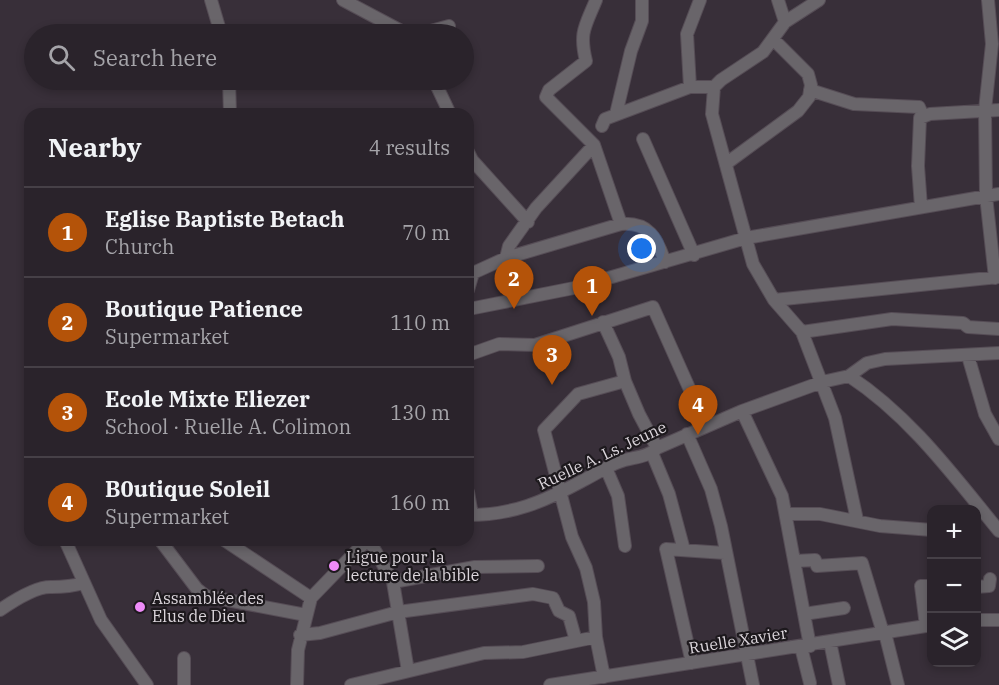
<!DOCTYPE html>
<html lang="en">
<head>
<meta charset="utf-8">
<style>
  body { margin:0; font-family:"IBM Plex Serif",serif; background:#322b33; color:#f1f3f6 }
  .controls { position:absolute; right:18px; bottom:18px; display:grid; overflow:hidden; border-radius:12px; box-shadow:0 3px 9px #0003 }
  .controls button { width:54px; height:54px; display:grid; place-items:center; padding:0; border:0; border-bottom:2px solid #464047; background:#2a232b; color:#f1f3f6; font:30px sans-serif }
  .you { position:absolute; left:642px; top:249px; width:21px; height:21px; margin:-15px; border:4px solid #fff; border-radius:50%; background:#1a73e8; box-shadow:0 0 0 9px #1a73e833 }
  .badge { display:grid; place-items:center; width:39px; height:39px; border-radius:50%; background:#b45309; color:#fff; font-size:20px; font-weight:700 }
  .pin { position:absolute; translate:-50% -50px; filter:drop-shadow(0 2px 3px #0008) }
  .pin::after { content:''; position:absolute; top:32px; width:21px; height:18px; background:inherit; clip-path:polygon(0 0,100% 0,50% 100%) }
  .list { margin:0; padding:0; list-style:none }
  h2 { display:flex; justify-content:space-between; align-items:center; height:78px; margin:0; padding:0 24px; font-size:26px }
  h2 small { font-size:20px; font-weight:400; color:#a5a4a9 }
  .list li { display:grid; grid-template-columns:39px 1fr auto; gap:18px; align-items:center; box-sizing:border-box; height:90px; padding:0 24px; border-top:2px solid #464047 }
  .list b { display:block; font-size:22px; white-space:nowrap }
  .list p { margin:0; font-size:20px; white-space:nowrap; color:#a5a4a9 }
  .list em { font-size:20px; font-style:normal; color:#a5a4a9 }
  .icon { flex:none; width:33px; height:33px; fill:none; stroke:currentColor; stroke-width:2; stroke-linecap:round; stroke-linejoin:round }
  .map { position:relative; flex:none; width:999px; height:685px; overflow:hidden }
  .search { position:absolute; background:#2a232b; box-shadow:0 3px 9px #0003; left:24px; top:24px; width:450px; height:66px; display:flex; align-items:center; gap:15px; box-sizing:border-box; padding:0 21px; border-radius:33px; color:#a5a4a9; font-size:22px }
  .panel { position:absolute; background:#2a232b; box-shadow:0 3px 9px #0003; left:24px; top:108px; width:450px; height:438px; border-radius:18px }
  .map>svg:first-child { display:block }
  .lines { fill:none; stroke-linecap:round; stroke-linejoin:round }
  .minor-casing { stroke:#564d56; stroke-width:14 }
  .minor { stroke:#69656a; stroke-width:12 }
  .poi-dot { fill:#ee8bf8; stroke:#1d191d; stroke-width:2 }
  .labels { text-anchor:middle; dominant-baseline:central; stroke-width:4.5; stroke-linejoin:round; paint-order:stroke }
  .street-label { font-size:16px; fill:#dcd6dc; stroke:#1d191d }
  .poi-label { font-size:16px; fill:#dcd6dc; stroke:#1d191d; text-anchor:start }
</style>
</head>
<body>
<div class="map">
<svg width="999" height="685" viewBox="0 0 999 685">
  <rect width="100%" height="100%" fill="#382f39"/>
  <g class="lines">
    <g class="minor-casing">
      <path id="minor" d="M211 0 221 34
        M343 0 407 34
        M596 0C585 27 579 32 586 61L549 90 546 97 594 145 621 224
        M778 0 785 22
        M819 0 785 22 763 52 721 80 714 87 712 114 753 264 774 300 802 332 835 418 857 520
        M988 0 992 44 985 110 986 196 995 278
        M420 34 449 26
        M229 80 230 114
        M434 80 450 114
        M690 87 687 34 700 0
        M810 90 854 104 919 107 923 116
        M616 114 631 51 642 21V0
        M602 126 605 119 690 87H714
        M643 139 694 255
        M468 152 472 160 528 222
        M727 163 798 111 809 97 811 85 808 74 773 39
        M921 207 918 166 920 118 930 114 999 110
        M506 258 621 224C649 222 657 238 665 262
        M468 290 473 273 506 258 509 246 536 208 594 145
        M774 300 999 277
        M469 309 574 288 746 238 999 194
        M603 322 619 357 625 381 639 414 657 448
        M802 332 892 319 963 323 968 327 999 329
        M468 355 499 344 535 345 653 307 706 426
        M968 356 985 414 999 439
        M849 376C910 416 953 475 999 531
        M742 411 782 496 810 646
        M687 434 711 489 721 526 753 685
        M652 453 669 494 684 550
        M606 468 618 496 625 546
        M468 492 472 515
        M787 514H820L880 526 932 530
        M468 515C513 515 543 502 582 481 594 475 606 467 619 462 631 457 648 458 657 448L742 411 822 382 849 376 867 363 885 359 999 353
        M65 540 101 620 147 685
        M160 540 197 589 206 596 306 615
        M224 540 311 598
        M369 540 393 582 408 671
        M795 561 815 560 817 566 862 563 883 633
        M393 582 475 567 538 566
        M976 587 989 586 990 579
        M0 610C13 601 36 586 52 587 63 587 73 586 84 583
        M804 614 844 608
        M976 620H999
        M926 626 921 586H932
        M885 633 898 685
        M300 635 320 633 398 612 533 594 553 598 559 611 569 616 576 641
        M830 642 839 685
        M801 647 810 683
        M184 658V685
        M692 663 666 549 725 553
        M604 677 596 637 594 602 586 568 572 537 544 430 578 394 625 381
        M297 685 298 650 311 598 367 540
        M351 685 484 653 523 652 596 637
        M550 685 932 625"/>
    </g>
    <use href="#minor" class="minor"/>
  </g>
  <g class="poi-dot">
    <circle cx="334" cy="566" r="6"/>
    <circle cx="140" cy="607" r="6"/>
  </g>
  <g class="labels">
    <g class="street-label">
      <text transform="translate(602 455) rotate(-25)">Ruelle A. Ls. Jeune</text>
      <text transform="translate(738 640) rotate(-9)">Ruelle Xavier</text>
    </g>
    <g class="poi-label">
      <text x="346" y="557">Ligue pour la<tspan x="346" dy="18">lecture de la bible</tspan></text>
      <text x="152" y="598">Assamblée des<tspan x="152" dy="18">Elus de Dieu</tspan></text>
    </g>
  </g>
</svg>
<div class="controls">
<button>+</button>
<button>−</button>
<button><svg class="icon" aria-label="layers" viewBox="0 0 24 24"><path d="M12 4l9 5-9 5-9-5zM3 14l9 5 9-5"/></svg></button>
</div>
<div class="you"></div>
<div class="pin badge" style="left:592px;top:316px">1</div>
<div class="pin badge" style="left:514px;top:309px">2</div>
<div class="pin badge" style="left:552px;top:385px">3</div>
<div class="pin badge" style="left:698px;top:435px">4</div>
<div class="search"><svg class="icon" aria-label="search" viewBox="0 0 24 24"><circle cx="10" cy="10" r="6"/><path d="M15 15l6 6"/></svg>Search here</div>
<section class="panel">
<h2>Nearby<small>4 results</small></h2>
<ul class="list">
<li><span class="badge">1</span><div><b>Eglise Baptiste Betach</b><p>Church</p></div><em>70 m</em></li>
<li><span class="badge">2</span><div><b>Boutique Patience</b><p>Supermarket</p></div><em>110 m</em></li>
<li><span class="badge">3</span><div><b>Ecole Mixte Eliezer</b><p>School · Ruelle A. Colimon</p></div><em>130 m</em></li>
<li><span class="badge">4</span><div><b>B0utique Soleil</b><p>Supermarket</p></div><em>160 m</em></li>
</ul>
</section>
</div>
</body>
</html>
